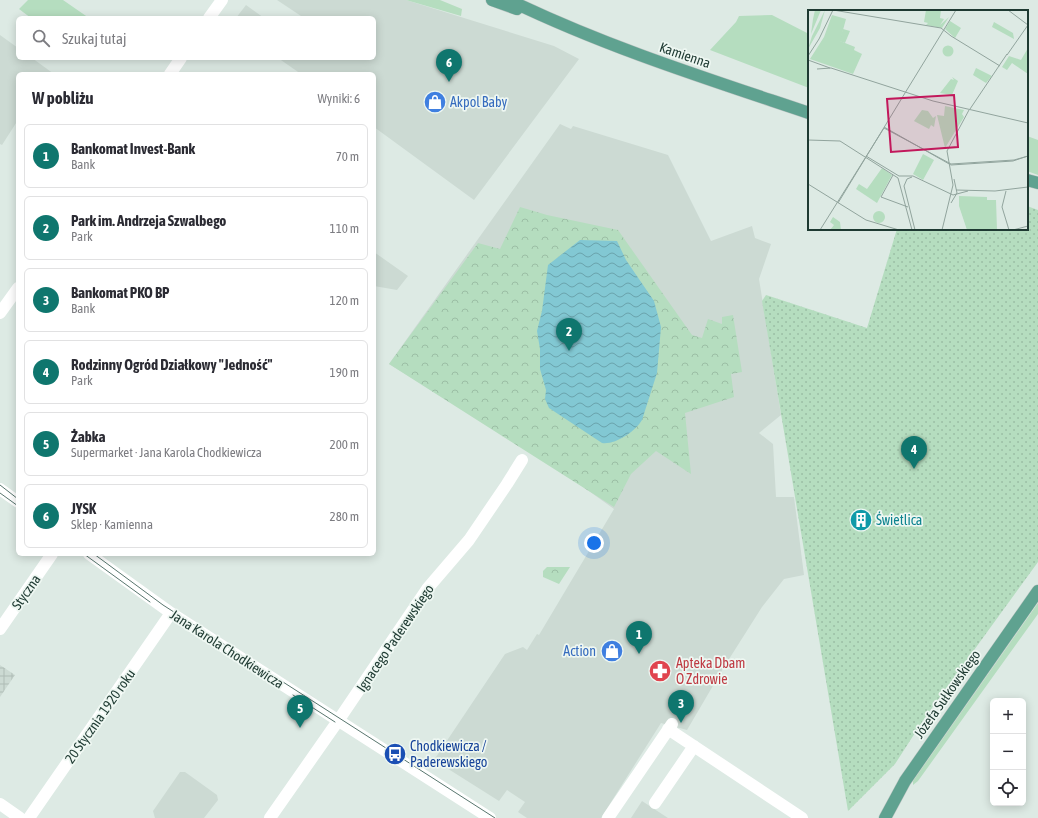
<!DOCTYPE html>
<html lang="pl">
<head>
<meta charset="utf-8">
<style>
  body { margin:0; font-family:"Asap Condensed",sans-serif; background:#f7f7f7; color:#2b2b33 }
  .controls { position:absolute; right:12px; bottom:12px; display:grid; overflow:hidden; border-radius:6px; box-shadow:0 2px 10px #0003 }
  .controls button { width:36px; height:36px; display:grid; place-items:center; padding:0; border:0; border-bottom:1px solid #e1e1e2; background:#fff; color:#2b2b33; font:20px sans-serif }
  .you { position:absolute; left:594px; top:543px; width:14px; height:14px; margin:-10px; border:3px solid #fff; border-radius:50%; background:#1a73e8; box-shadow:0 0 0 6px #1a73e833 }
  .badge { display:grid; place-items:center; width:26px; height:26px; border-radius:50%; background:#0f766e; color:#fff; font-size:13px; font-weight:700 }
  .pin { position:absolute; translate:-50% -33px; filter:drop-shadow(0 1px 2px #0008) }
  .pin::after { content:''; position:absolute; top:21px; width:14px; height:12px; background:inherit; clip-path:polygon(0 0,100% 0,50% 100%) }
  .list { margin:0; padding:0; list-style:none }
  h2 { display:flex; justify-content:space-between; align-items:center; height:52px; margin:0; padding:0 16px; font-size:17px }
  h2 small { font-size:13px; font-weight:400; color:#7c7c81 }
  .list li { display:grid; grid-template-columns:26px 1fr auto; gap:12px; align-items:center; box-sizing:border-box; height:64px; margin:0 8px 8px; padding:0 8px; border:1px solid #e1e1e2; border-radius:6px }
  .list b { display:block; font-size:15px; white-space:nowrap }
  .list p { margin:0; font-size:13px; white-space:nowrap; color:#7c7c81 }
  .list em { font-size:13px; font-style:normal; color:#7c7c81 }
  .icon { flex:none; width:22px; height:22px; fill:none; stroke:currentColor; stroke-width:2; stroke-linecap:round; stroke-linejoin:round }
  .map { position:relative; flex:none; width:1038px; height:818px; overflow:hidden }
  .search { position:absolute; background:#fff; box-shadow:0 2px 10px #0003; left:16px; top:16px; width:360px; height:44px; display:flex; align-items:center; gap:10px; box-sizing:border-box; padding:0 14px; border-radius:6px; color:#7c7c81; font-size:15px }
  .panel { position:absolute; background:#fff; box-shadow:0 2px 10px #0003; left:16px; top:72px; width:360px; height:484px; border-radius:6px }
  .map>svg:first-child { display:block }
  .built { fill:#ccdad3 }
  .industrial { fill:url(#industrial-grid) }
  .grass { fill:#b5ddbf }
  .park { fill:url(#park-crowns) }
  .garden { fill:url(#garden-dots) }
  .water { fill:url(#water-waves) }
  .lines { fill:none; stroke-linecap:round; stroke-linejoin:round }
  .major-casing { stroke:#bcc4c2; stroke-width:13 }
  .minor { stroke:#fff; stroke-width:12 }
  .major { stroke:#5fa290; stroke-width:12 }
  .tram { stroke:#58766e; stroke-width:1 }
  .labels { text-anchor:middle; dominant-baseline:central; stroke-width:3.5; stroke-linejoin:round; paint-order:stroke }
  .street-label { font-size:14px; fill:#1e3a32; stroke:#eef7f2 }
  .shop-label { font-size:14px; fill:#366cbe; stroke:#eef7f2; text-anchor:start }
  .culture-label { font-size:14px; fill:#0d838f; stroke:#eef7f2; text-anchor:start }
  .health-label { font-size:14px; fill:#be3a42; stroke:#eef7f2; text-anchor:start }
  .transit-label { font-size:14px; fill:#164399; stroke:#eef7f2; text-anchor:start }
  .inset-road { fill:none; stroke:#91a49d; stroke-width:1 }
  .view { fill:#c2185b; fill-opacity:0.15; stroke:#c2185b; stroke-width:2 }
  .inset-edge { fill:none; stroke:#1e3a32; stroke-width:2 }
</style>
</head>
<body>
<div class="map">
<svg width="1038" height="818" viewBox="0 0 1038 818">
  <defs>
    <pattern id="industrial-grid" width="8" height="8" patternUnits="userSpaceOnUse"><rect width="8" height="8" fill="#ccdad3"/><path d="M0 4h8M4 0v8" fill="none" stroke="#afbcb6"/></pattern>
    <pattern id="park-crowns" width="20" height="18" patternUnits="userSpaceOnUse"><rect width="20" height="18" fill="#b5ddbf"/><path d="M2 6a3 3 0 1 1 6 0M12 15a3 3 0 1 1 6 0" fill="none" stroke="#9bbea5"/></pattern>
    <pattern id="garden-dots" width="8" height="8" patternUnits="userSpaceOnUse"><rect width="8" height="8" fill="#b5ddbf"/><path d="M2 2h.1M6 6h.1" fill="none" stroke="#9bbea5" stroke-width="1.8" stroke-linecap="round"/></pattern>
    <pattern id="water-waves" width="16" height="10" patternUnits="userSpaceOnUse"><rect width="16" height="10" fill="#82c8d3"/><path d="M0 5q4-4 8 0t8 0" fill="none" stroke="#6aa3ac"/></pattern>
  </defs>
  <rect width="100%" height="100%" fill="#ddeae4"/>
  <path class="built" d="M277 0H406L554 46 579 59 474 200 374 127V74H301L278 58H374V18H304Z
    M246 5 264 18H236Z
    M0 35 18 48V58H32L54 74H18V120L2 145 0 144Z
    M560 124 571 129 573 126 668 155 711 241 752 226 755 238 771 244 759 279 781 415 759 433 773 444 776 497H794L804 575 784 579 762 607 724 667 687 730 661 723 601 818H527L518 812 525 802 507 790 499 801 434 760 505 654 523 647 527 650 537 634 539 635 614 509 540 456 389 364Z
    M374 252 408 276 397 290 374 286Z
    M180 772H185L217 795 218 800 204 818H155L153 811Z
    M642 801 668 818H631Z"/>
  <path class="industrial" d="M0 665 15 675 0 697Z"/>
  <path class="grass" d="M28 0H63L89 18H31L19 9Z
    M406 0H440L462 9 461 16Z
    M772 15 809 34V88L710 50 736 22 739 16Z
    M1027 136 1038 140V175L1027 171Z
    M1038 603V614L918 781 913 785V781Z"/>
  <path class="park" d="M520 207 547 215 618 230 692 335 702 338 708 319 722 324V317L733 315 742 372 731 374 734 397 685 413 691 474 656 451 631 474 614 507 389 364 478 243 500 249Z
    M547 567H570L559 584 543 577V571Z"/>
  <path class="garden" d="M1027 206 1038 210V562L924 719 895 764 848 811 762 301 766 295 867 328 897 229H1027Z"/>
  <path class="water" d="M580 240 617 241 626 260 654 301 661 327 657 373 642 420C635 432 615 445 602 443L549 408 545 399 546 390 540 369V349L537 331 542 311 548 265Z"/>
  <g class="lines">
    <g class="major-casing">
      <path id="major" d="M492 0 517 9
        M509 0C606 47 708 79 809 113
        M1027 180 1038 183
        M885 818 905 781 1038 591"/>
    </g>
    <path class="minor" d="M209 18 222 0
      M170 74 181 58
      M0 313 18 288
      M0 489 18 502
      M89 554 171 613 490 818
      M0 629 52 554
      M668 729 802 818
      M655 803 694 746
      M0 804 20 818
      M29 818 171 613
      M270 818 340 718 427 589 469 540 507 484 522 460
      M608 818 672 724"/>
    <use href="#major" class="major"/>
    <path class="tram" d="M0 485 18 499
      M0 493 18 506
      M84 554 150 602
      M94 554 163 605 495 818
      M293 695 335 722"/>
  </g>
  <defs>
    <g id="shop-disc" transform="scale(1.15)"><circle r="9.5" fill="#3f7fe0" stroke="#eef7f2"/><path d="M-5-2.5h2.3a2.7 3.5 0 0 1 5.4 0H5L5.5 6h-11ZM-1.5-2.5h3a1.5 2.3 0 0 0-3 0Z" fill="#fff"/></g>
    <g id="building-disc" transform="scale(1.15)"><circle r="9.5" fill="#0f9aa8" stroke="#eef7f2"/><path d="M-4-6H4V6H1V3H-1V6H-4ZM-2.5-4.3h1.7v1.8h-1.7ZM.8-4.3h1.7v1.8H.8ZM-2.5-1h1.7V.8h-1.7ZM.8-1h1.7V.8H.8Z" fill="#fff"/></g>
    <g id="pharmacy-disc" transform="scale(1.15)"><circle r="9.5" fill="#e0444e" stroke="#eef7f2"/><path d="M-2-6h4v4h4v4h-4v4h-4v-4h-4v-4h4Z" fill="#fff"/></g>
    <g id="bus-disc" transform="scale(1.15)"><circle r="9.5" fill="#1a4fb4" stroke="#eef7f2"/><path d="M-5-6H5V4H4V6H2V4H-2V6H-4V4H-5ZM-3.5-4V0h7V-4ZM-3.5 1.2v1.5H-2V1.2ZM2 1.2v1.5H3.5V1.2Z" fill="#fff"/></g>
  </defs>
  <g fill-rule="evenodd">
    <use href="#shop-disc" x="435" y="102"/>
    <use href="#building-disc" x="861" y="520"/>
    <use href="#shop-disc" x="612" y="651"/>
    <use href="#pharmacy-disc" x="660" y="671"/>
    <use href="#bus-disc" x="395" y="754"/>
  </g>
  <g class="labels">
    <g class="street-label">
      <text transform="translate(685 55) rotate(19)">Kamienna</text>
      <text transform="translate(26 592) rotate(-55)">Styczna</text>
      <text transform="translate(395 638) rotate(-56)">Ignacego Paderewskiego</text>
      <text transform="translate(227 649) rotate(33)">Jana Karola Chodkiewicza</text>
      <text transform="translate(947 694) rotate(-55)">Józefa Sułkowskiego</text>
      <text transform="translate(100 716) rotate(-55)">20 Stycznia 1920 roku</text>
    </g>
    <g class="shop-label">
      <text x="450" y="102">Akpol Baby</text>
      <text x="596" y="651" text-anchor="end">Action</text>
    </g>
    <g class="culture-label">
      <text x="876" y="520">Świetlica</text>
    </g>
    <g class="health-label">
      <text x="676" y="663">Apteka Dbam<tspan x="676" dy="16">O Zdrowie</tspan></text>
    </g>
    <g class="transit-label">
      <text x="410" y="746">Chodkiewicza /<tspan x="410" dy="16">Paderewskiego</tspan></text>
    </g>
  </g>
  <g transform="translate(808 10)">
    <rect width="220" height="220" fill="#ddeae4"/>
    <path d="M7 0H13L3 24 5 9ZM17 0 12 18 0 39 4 26ZM118 0H133L132 8 136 9 132 15 141 7 134 18 118 15 120 13 116 12ZM35 19 42 21 37 33 31 31ZM151 186 179 187V190H188L189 220H159L151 196V201Z" fill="#b5ddbf"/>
    <path d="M24 5 38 9 32 31 47 37 46 40 54 44 45 64 2 49 16 27Z" fill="#b5ddbf"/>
    <path d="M142 11 153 18 147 28 137 19ZM186 12 205 23 206 29 184 17ZM134.5 41a5.5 5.5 0 1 1 11 0a5.5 5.5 0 1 1-11 0ZM220 38V64L204 53 199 60 194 57 201 46 213 50ZM168 58 184 66 178 73 165 65ZM114 100 120 101 125 108 128 106 126 117 123 115 121 119 106 111ZM74 158 84 165 69 193 48 179 51 174 59 179ZM65 207a6 6 0 1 1 12 0a6 6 0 1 1-12 0ZM25 207 32 212 33 220H22L26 215 22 212Z" fill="#b5ddbf"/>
    <path d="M144 67 150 71 144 85 132 83 143 69 146 70ZM137 96 156 100 154 104 156 107 137 138 129 105 136 106ZM115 144 126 150 115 170 105 164Z" fill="#b5ddbf"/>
    <path class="inset-road" d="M200 0 220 15M143 26 192 56M199 45 220 15M0 46 11 29 25 0 133 18 143 26M0 50 22 58M9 59 23 58 125 91 220 113M97 83 148 0M162 99 199 44M76 117 143 155 205 151 220 146M0 130 32 131 90 168 104 220M58 146 91 166H105L145 185 160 181M85 165 73 187 100 197M104 167 99 169 96 176 107 220M0 174 58 210 91 220M148 180 187 181 220 177M198 181 194 197 201 220M30 193 97 83M143 193 149 183 146 169M12 220 76 118 143 154 206 150 220 146M134 220 145 175 139 141 161 100M205 220 220 216"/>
    <path class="view" d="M146 85 150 137 83 142 79 89Z"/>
    <rect width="220" height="220" class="inset-edge"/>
  </g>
</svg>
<div class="controls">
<button>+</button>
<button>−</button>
<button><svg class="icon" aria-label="locate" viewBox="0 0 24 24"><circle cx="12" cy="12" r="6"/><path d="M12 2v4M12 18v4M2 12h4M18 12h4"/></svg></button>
</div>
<div class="you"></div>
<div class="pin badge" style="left:639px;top:654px">1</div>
<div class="pin badge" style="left:569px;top:351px">2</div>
<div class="pin badge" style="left:681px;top:723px">3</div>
<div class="pin badge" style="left:914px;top:469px">4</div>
<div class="pin badge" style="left:300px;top:728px">5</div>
<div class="pin badge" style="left:449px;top:82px">6</div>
<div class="search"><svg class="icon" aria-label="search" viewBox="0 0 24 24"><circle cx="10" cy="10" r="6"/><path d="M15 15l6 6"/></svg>Szukaj tutaj</div>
<section class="panel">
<h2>W pobliżu<small>Wyniki: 6</small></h2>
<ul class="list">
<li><span class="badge">1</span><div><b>Bankomat Invest-Bank</b><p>Bank</p></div><em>70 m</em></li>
<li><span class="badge">2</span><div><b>Park im. Andrzeja Szwalbego</b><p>Park</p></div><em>110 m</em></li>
<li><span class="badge">3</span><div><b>Bankomat PKO BP</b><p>Bank</p></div><em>120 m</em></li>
<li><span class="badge">4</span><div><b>Rodzinny Ogród Działkowy &quot;Jedność&quot;</b><p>Park</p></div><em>190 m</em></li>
<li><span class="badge">5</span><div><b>Żabka</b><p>Supermarket · Jana Karola Chodkiewicza</p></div><em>200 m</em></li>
<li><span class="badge">6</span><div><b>JYSK</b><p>Sklep · Kamienna</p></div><em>280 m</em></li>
</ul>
</section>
</div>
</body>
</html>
